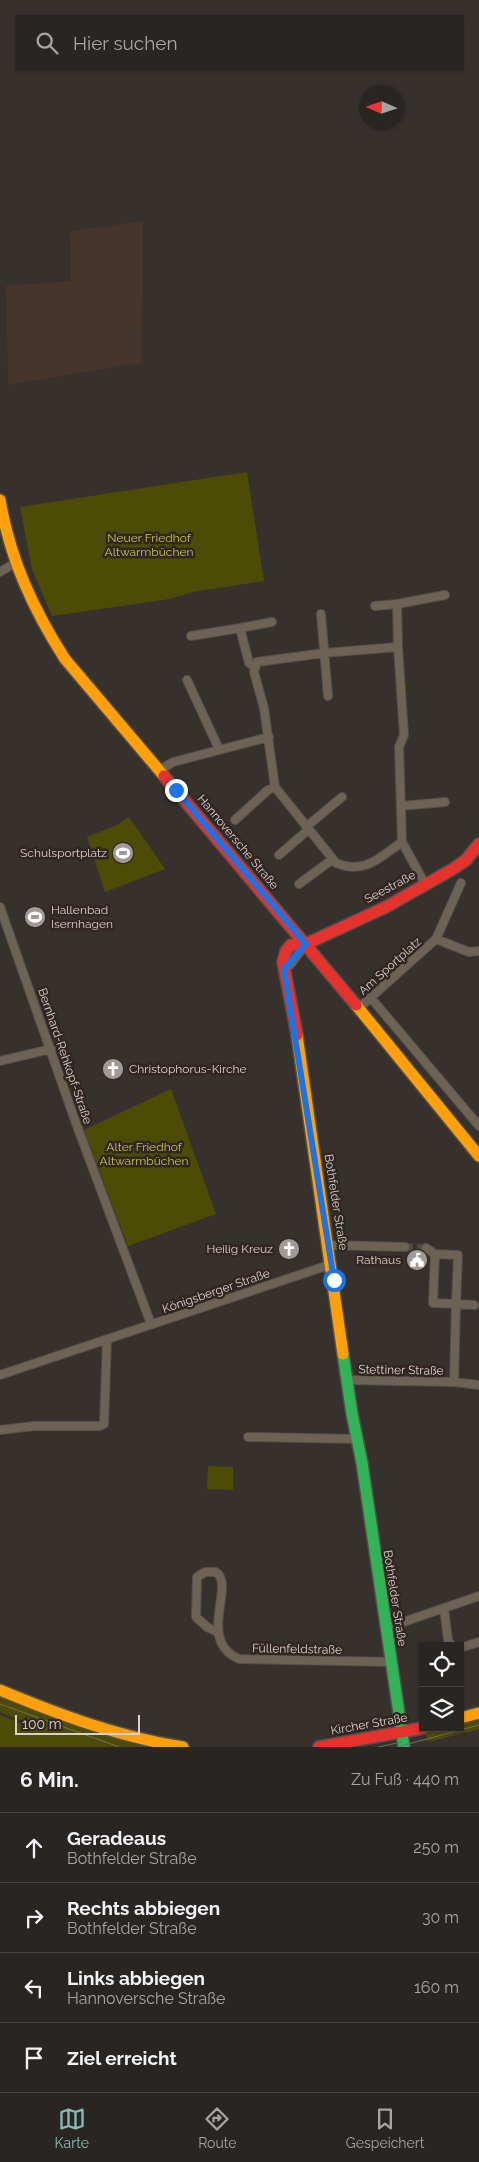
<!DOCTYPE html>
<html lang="de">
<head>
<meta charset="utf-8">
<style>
  body { margin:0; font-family:Raleway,sans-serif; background:#35312f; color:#f1f3f6 }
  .controls { position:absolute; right:15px; bottom:15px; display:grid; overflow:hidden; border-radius:0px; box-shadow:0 1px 4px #0004 }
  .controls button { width:45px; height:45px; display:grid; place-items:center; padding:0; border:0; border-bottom:1px solid #454240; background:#292522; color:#f1f3f6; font:25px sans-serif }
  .compass { position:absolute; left:359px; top:85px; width:45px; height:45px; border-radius:50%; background:#292522; box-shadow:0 1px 4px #0004; rotate:273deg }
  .scale { position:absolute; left:15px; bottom:12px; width:125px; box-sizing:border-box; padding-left:5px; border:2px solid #d8d1cd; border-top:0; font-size:14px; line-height:18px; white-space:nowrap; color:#d8d1cd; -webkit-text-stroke:4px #312621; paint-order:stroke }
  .stop { position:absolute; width:15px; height:15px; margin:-11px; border:4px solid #1a73e8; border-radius:50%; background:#fff }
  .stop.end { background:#1a73e8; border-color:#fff; box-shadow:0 1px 5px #0008 }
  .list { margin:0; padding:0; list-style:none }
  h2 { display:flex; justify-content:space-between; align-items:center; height:65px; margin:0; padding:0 20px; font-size:21px }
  h2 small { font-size:16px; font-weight:400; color:#a5a5a5 }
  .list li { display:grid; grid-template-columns:32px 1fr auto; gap:15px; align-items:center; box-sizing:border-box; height:70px; padding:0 20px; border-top:1px solid #454240 }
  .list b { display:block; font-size:19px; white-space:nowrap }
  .list p { margin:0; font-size:16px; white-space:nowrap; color:#a5a5a5 }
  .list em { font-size:16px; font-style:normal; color:#a5a5a5 }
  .icon { flex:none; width:28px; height:28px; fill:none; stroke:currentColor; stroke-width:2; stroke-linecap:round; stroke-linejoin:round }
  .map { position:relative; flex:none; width:479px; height:1747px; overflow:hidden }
  .search { position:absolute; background:#292522; box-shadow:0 1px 4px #0004; left:15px; right:15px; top:15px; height:55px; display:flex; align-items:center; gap:12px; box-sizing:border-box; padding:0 18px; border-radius:0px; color:#a5a5a5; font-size:19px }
  .sheet { height:345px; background:#292522 }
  nav { display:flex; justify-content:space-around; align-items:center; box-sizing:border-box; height:70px; border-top:1px solid #454240; background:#292522; font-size:14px; color:#a5a5a5 }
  nav a { display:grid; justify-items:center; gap:2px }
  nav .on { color:#8bbbb9 }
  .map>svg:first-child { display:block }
  .built { fill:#45352d }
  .green { fill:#4d4c06 }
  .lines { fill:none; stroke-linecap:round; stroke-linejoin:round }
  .street-tunnel { stroke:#4f4946; stroke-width:8; stroke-dasharray:8 4; stroke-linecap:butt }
  .street-casing { stroke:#534f4b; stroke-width:10 }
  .fast-casing { stroke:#534f4b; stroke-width:14 }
  .slow-casing { stroke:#534f4b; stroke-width:14 }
  .jam-casing { stroke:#534f4b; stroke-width:14 }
  .street { stroke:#6d6354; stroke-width:8 }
  .fast { stroke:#30b455; stroke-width:11 }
  .slow { stroke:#ff9f0a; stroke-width:11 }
  .jam { stroke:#e5322d; stroke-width:11 }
  .tram { stroke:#746d65; stroke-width:1 }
  .route { stroke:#1a73e8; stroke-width:6 }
  .labels { text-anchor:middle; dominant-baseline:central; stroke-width:5; stroke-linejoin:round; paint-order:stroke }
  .park-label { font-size:12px; fill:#c4c643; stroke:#312621 }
  .street-label { font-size:12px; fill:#d8d1cd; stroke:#312621 }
  .poi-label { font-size:12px; fill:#d8d1cd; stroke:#312621; text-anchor:end }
</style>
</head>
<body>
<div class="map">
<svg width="479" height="1747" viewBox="0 0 479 1747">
  <rect width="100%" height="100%" fill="#37312e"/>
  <path class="built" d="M143 221 142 363 8 385 6 286 71 281 70 231Z"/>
  <path class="green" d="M247 472 264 581 192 592 170 599 52 616 32 569 20 507Z
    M129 817 165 869 105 892 87 837 117 825Z
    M171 1089 216 1214 128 1246 84 1130Z
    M208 1466 233 1467V1490L207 1489Z
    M0 1695 154 1747H0V1715L22 1724 27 1723 0 1712Z
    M479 1719V1729L428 1742 425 1732 440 1728H460V1723Z"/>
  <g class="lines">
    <path class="street-tunnel" d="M405 1247 426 1248"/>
    <g class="street-casing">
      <path id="street" d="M0 572 15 563
        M397 604 445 595
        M375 606 397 604 398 647
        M321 614 328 696
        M191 636 240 628
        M254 667 249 663 240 628 272 622
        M187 680 219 749
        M160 770 173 762 269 737
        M401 806 445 802
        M235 820 268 790 275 787
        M306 827 342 797
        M402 842C380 857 365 875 336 863L275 787 264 708 254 672 257 662 324 653 398 647 404 735 399 747 402 842 425 884
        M279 855 308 830
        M299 884 333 859
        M0 907 77 1126 151 1324
        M436 939 469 952 479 951
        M284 969 290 965 306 944
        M371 998 479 1126
        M359 1008 436 939 461 883
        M0 1061 51 1049
        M329 1245 405 1247
        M426 1248 435 1254
        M435 1254 458 1255 456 1304 433 1303Z
        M0 1375 332 1264
        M348 1380 454 1382 479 1385
        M454 1382 456 1304 474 1305
        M0 1430 34 1426H100L104 1424 107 1340
        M248 1437 356 1439
        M444 1608 448 1640 452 1646
        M386 1628 479 1596
        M217 1632 207 1627 196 1617 197 1577 205 1572H216C236 1586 196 1640 239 1659L391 1662
        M460 1648 479 1642"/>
    </g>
    <g class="fast-casing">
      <path id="fast" d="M343 1354 352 1414 362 1463 404 1747"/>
    </g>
    <g class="slow-casing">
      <path id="slow" d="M0 500C10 559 33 609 65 659L164 776
        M356 1005 479 1156
        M297 1035 343 1354
        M0 1690C60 1715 119 1737 183 1747
        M460 1718 479 1713"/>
    </g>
    <g class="jam-casing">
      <path id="jam" d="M164 776 356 1005
        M297 1035 283 962 286 951 291 945 306 944 386 907 453 869 466 860 479 844
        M319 1747 423 1728"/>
    </g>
    <use href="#street" class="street"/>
    <use href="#fast" class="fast"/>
    <use href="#slow" class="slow"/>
    <use href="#jam" class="jam"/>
    <path class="tram" d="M0 1704 119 1747
      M378 1747 402 1742
      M397 1747 479 1725"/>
  </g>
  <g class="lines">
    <path class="route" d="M176 790 306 944 284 969 334 1280"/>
  </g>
  <defs>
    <g id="stadium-disc" transform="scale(1.125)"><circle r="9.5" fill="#a09995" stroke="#312621"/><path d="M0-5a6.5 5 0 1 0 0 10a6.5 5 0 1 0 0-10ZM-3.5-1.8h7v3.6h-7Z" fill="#fff"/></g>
    <g id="church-disc" transform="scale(1.125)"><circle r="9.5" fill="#a09995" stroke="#312621"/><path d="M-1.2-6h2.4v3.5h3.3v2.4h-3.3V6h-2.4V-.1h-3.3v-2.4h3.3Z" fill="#fff"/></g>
    <g id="civic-disc" transform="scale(1.125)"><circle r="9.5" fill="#a09995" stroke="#312621"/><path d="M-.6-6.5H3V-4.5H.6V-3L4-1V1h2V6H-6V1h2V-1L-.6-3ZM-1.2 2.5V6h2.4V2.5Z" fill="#fff"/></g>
  </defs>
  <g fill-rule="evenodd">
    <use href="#stadium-disc" x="123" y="853"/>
    <use href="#stadium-disc" x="35" y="917"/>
    <use href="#church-disc" x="113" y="1069"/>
    <use href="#church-disc" x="289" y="1249"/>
    <use href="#civic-disc" x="417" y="1260"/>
  </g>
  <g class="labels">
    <g class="park-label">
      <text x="149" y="538">Neuer Friedhof<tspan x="149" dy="14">Altwarmbüchen</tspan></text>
      <text x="144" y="1147">Alter Friedhof<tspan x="144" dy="14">Altwarmbüchen</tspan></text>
    </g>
    <g class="street-label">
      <text transform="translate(238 842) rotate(50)">Hannoversche Straße</text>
      <text transform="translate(390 887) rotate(-28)">Seestraße</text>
      <text transform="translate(390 966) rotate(-42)">Am Sportplatz</text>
      <text transform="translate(65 1056) rotate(71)">Bernhard-Rehkopf-Straße</text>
      <text transform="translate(336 1202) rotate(81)">Bothfelder Straße</text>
      <text transform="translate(216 1291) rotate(-19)">Königsberger Straße</text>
      <text transform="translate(401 1370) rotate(1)">Stettiner Straße</text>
      <text transform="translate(395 1598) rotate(81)">Bothfelder Straße</text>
      <text transform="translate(297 1649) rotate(1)">Füllenfeldstraße</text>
      <text transform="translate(369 1724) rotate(-10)">Kircher Straße</text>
    </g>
    <g class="poi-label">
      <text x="107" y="853">Schulsportplatz</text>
      <text x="51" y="910" text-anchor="start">Hallenbad<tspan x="51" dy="14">Isernhagen</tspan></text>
      <text x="129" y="1069" text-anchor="start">Christophorus-Kirche</text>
      <text x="273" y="1249">Heilig Kreuz</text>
      <text x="401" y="1260">Rathaus</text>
    </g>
  </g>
</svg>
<div class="controls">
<button><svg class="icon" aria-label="locate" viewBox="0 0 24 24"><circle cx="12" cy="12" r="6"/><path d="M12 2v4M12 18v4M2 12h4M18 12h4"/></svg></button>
<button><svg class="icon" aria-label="layers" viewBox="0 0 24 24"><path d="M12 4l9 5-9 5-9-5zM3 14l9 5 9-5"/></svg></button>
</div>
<svg class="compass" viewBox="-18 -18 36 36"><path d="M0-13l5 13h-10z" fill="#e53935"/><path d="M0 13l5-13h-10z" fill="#a5a5a5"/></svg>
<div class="scale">100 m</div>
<div class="stop" style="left:334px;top:1280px"></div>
<div class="stop end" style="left:176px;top:790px"></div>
<div class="search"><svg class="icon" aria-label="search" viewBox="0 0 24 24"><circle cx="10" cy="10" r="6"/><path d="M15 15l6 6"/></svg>Hier suchen</div>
</div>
<section class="sheet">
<h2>6 Min.<small>Zu Fuß · 440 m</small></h2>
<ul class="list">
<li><svg class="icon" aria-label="ahead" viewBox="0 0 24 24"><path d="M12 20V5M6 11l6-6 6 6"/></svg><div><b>Geradeaus</b><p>Bothfelder Straße</p></div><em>250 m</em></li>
<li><svg class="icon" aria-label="right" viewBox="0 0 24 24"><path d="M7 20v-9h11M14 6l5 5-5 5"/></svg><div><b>Rechts abbiegen</b><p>Bothfelder Straße</p></div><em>30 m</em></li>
<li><svg class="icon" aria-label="left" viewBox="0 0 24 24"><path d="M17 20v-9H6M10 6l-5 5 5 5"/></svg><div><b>Links abbiegen</b><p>Hannoversche Straße</p></div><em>160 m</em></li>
<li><svg class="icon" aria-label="arrive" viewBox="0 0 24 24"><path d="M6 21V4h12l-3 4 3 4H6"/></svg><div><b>Ziel erreicht</b></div></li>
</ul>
</section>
<nav>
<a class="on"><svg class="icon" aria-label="map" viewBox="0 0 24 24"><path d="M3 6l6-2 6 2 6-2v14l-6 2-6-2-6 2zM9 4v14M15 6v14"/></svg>Karte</a>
<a><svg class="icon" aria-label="directions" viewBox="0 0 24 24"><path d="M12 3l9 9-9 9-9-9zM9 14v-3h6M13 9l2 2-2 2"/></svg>Route</a>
<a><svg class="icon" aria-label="saved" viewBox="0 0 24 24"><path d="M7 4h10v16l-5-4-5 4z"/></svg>Gespeichert</a>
</nav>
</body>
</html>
